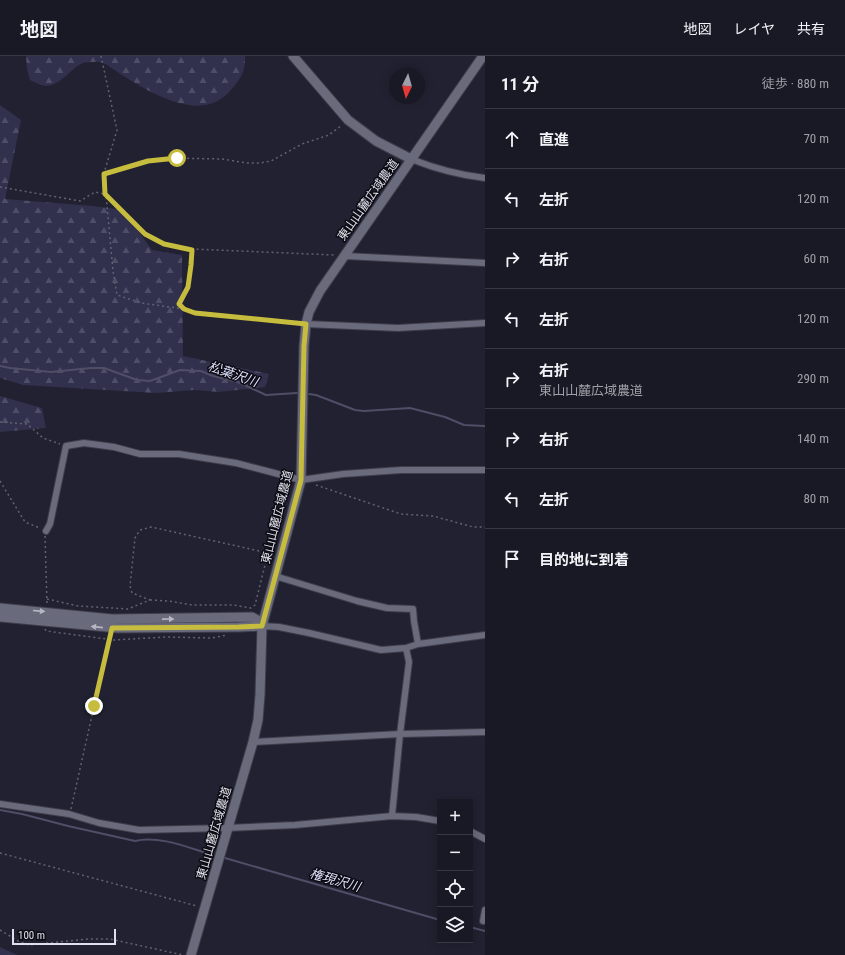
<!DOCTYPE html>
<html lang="ja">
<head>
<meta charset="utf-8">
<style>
  body { margin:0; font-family:"Roboto Condensed","Noto Sans JP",sans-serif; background:#22222d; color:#f1f3f6 }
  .controls { position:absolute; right:12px; bottom:12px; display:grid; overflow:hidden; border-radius:0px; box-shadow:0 2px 10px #0003 }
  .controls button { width:36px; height:36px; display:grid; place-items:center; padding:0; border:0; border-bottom:1px solid #373842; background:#191925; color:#f1f3f6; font:20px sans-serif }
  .compass { position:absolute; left:389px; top:12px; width:36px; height:36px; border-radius:50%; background:#191925; box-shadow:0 2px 10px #0003; rotate:185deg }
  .scale { position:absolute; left:12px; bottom:10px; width:104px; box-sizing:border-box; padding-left:4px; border:2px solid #dfe0eb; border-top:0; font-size:11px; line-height:14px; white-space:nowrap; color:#dfe0eb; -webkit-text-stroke:3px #0c0b13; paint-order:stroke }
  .stop { position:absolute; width:12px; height:12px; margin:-9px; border:3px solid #c6bc3d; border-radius:50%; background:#fff }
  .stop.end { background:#c6bc3d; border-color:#fff; box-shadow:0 1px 4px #0008 }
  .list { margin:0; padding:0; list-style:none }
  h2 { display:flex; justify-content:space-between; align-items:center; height:52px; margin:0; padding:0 16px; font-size:17px }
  h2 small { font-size:13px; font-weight:400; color:#9fa0a7 }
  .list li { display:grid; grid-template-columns:26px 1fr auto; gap:12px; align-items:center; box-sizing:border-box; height:60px; padding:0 16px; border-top:1px solid #373842 }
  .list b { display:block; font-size:15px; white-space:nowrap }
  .list p { margin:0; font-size:13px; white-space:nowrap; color:#9fa0a7 }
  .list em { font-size:13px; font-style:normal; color:#9fa0a7 }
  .icon { flex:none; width:22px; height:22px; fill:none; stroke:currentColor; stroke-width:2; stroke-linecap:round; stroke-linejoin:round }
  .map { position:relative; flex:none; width:485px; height:899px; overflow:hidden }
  header { display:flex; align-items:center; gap:24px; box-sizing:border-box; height:56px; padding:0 20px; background:#191925; border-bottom:1px solid #373842 }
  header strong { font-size:19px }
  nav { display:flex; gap:22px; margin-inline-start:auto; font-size:14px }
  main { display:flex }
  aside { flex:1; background:#191925 }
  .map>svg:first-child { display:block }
  .forest { fill:url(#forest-firs) }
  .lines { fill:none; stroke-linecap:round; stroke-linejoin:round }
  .stream { stroke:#504d67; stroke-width:2 }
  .street-casing { stroke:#3e3d4b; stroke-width:8 }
  .secondary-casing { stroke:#3e3d4b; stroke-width:11 }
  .path { stroke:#626371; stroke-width:1.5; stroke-dasharray:2 3; stroke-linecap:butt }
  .street { stroke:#6a6a7d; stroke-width:6 }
  .secondary { stroke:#6a6a7d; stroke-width:9 }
  .oneway { fill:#b6b7c4 }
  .route { stroke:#c6bc3d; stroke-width:5 }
  .labels { text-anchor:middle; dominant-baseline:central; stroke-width:3; stroke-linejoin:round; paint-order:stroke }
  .street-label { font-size:12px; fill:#dfe0eb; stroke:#0c0b13 }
  .water-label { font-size:13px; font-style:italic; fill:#dddefa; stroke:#0c0b13 }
</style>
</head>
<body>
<header>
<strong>地図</strong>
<nav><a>地図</a><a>レイヤ</a><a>共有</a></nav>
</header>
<main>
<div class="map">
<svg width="485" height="899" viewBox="0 0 485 899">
  <defs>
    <pattern id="forest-firs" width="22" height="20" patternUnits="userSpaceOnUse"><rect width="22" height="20" fill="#31304d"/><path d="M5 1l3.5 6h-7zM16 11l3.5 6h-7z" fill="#4e4e67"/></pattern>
  </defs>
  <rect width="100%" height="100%" fill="#212131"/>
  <path class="forest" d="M26 0H245C246 16 240 24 230 35 226 40 216 47 210 48 182 56 144 33 122 19 113 14 107 6 96 6 92 6 86 6 83 7 72 11 61 30 45 30 40 29 35 26 30 24L27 13Z
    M0 49 21 64 5 143 93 150 123 154 152 194 182 199 183 300 269 318 265 331 219 336 194 334 156 337 23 329 0 322Z
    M0 340 42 352 46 372 0 376Z
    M0 891 17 899H0Z"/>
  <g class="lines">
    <path class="stream" d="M0 310 10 312 51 316 91 312H104L137 324 150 325 180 314 201 315 213 320 238 326 266 339 297 337
      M309 338 316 339 355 354 364 355 410 352 445 361 464 369 485 370
      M0 754 22 758 68 770 135 785C159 779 189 792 213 799
      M225 802 440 864
      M470 871 485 875"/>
    <g class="street-casing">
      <path id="street" d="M411 103C436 113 459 119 485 122
        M345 200 485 207
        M306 268 398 272 485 267
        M46 475 50 468 66 390 84 387 114 391 140 398H179L236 407 301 424 343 418 401 414H485
        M275 520 357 545 387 552 413 553 414 565 418 588
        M262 570 279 571 309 577 381 594 406 592 418 588 485 579
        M253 686 400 678 485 676
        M0 748 69 758 99 767 139 774 227 772 295 769 392 760 416 761 440 765
        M392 760 400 678 409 606 406 592
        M470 775 485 783
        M483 865 485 854"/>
    </g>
    <g class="secondary-casing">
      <path id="secondary" d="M293 0 348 64 376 85 411 103
        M0 552 112 563 252 561 263 567
        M0 561 118 572 239 571 262 570
        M191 899 253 686 258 664 260 639 262 570 301 424 304 290 306 268 309 256 320 235 483 0"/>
    </g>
    <path class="path" d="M101 0 117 74 104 117 113 215 117 239 141 247 184 253 195 257 298 267
      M104 117 148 105 167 102 222 103 247 107H260L271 105 302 88 329 79 342 69
      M0 131 80 145 95 136 105 138 145 178 164 188 192 193 335 199
      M182 251 179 248 188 231 191 209 192 193
      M0 366 27 368 43 382 60 388
      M0 425 25 466 40 472
      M316 429 401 458 433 460 473 471H485
      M45 480 47 548
      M47 543 78 550 128 553 150 544 132 537 130 530 135 482 140 474 151 471 273 498
      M150 544 169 545 192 549H233L251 552 255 549 268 497
      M45 573 46 575 114 584 166 581 212 582 227 579
      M71 753 110 579
      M0 797 197 850
      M0 874 18 885 29 889 88 883H110L183 899"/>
    <use href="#street" class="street"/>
    <use href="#secondary" class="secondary"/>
  </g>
  <defs><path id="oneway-solid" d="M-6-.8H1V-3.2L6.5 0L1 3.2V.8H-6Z"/></defs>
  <g class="oneway">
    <use href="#oneway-solid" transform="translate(39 555) rotate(5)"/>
    <use href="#oneway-solid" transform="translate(168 563) rotate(-1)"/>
    <use href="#oneway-solid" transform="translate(97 571) rotate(-174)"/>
  </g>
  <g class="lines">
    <path class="route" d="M94 650 112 572 239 571 262 570 301 424 304 290 306 268 195 257 184 253 179 248 188 231 191 209 192 194 164 188 145 178 105 138 104 118 148 105 177 102"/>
  </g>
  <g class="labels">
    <g class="street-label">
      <text transform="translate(368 144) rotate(-55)">東山山麓広域農道</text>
      <text transform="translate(277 461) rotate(-76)">東山山麓広域農道</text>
      <text transform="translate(214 777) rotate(-74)">東山山麓広域農道</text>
    </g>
    <g class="water-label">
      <text transform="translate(233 318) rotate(19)">松葉沢川</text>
      <text transform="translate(335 824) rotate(16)">権現沢川</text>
    </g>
  </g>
</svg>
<div class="controls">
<button>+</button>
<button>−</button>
<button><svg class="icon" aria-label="locate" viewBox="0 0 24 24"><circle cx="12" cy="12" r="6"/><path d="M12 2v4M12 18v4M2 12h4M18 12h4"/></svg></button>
<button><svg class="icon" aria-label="layers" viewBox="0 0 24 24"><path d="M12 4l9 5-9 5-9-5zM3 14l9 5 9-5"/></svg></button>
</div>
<svg class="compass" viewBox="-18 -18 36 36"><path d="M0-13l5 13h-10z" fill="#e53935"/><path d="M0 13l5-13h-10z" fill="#9fa0a7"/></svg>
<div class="scale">100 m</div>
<div class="stop" style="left:177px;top:102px"></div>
<div class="stop end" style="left:94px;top:650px"></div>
</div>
<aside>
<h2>11 分<small>徒歩 · 880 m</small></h2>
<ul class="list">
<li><svg class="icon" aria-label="ahead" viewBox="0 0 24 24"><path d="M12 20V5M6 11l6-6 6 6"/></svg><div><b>直進</b></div><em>70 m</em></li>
<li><svg class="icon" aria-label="left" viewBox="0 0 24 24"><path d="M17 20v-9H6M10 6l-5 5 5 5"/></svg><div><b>左折</b></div><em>120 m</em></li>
<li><svg class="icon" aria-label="right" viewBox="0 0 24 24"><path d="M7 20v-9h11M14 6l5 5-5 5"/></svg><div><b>右折</b></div><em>60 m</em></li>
<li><svg class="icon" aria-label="left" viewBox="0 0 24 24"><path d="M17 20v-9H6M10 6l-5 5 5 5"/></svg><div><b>左折</b></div><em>120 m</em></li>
<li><svg class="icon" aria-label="right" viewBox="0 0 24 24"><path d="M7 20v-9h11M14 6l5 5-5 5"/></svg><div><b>右折</b><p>東山山麓広域農道</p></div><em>290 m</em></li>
<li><svg class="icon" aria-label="right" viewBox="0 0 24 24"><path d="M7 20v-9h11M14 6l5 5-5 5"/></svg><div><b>右折</b></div><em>140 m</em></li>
<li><svg class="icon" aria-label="left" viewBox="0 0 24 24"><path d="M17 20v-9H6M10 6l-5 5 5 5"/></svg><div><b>左折</b></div><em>80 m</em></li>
<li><svg class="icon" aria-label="arrive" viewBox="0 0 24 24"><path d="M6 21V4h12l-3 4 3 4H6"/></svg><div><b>目的地に到着</b></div></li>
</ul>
</aside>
</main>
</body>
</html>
